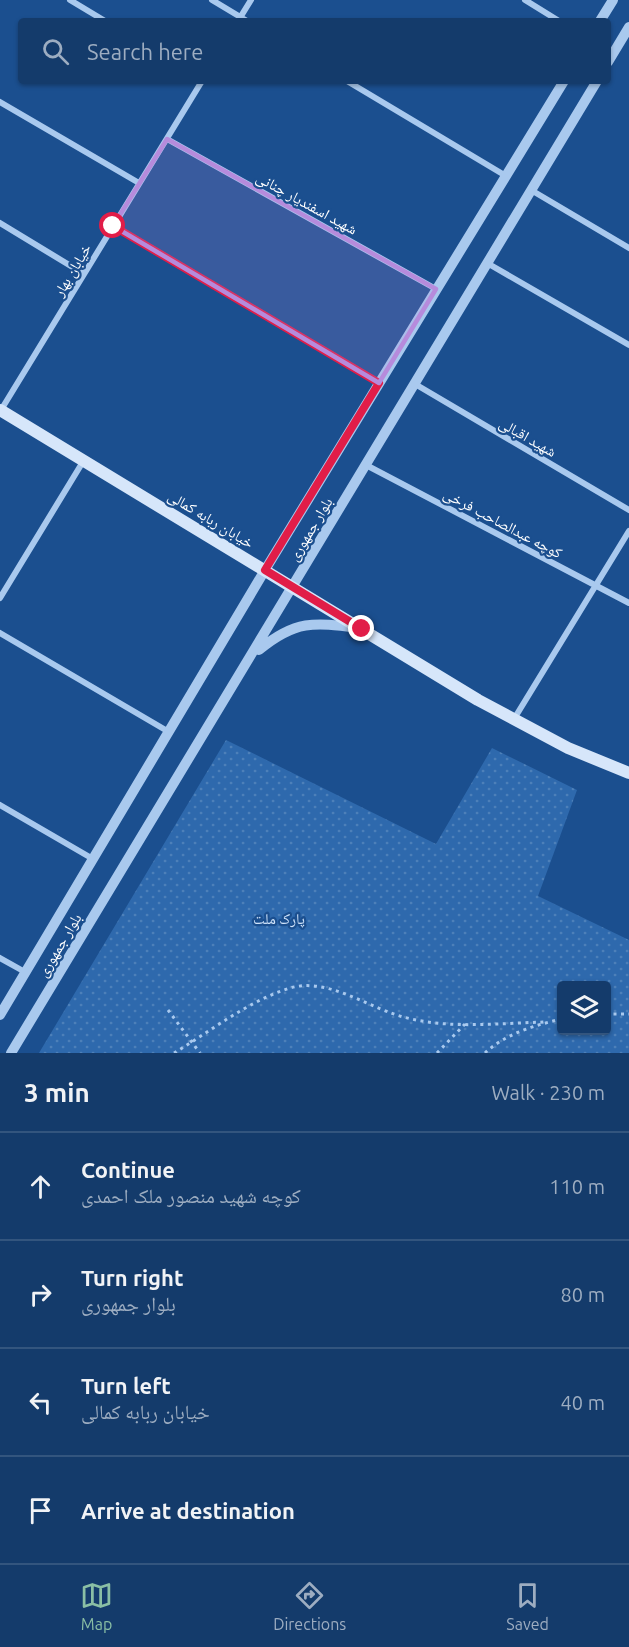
<!DOCTYPE html>
<html lang="en">
<head>
<meta charset="utf-8">
<style>
  body { margin:0; font-family:Ubuntu,"Noto Naskh Arabic",sans-serif; background:#214673; color:#f1f3f6 }
  .controls { position:absolute; right:18px; bottom:18px; display:grid; overflow:hidden; border-radius:6px; box-shadow:0 2px 4px #0004 }
  .controls button { width:54px; height:54px; display:grid; place-items:center; padding:0; border:0; border-bottom:2px solid #33557e; background:#143b6b; color:#f1f3f6; font:30px sans-serif }
  .stop { position:absolute; width:18px; height:18px; margin:-14px; border:4px solid #e11d48; border-radius:50%; background:#fff }
  .stop.end { background:#e11d48; border-color:#fff; box-shadow:0 2px 6px #0008 }
  .list { margin:0; padding:0; list-style:none }
  h2 { display:flex; justify-content:space-between; align-items:center; height:78px; margin:0; padding:0 24px; font-size:26px }
  h2 small { font-size:20px; font-weight:400; color:#9dadc1 }
  .list li { display:grid; grid-template-columns:39px 1fr auto; gap:18px; align-items:center; box-sizing:border-box; height:108px; padding:0 24px; border-top:2px solid #33557e }
  .list b { display:block; font-size:22px; white-space:nowrap }
  .list p { margin:0; font-size:20px; white-space:nowrap; color:#9dadc1 }
  .list em { font-size:20px; font-style:normal; color:#9dadc1 }
  .icon { flex:none; width:33px; height:33px; fill:none; stroke:currentColor; stroke-width:2; stroke-linecap:round; stroke-linejoin:round }
  .map { position:relative; flex:none; width:629px; height:1053px; overflow:hidden }
  .search { position:absolute; background:#143b6b; box-shadow:0 2px 4px #0004; left:18px; right:18px; top:18px; height:66px; display:flex; align-items:center; gap:15px; box-sizing:border-box; padding:0 21px; border-radius:6px; color:#9dadc1; font-size:22px }
  .sheet { height:510px; background:#143b6b }
  nav { display:flex; justify-content:space-around; align-items:center; box-sizing:border-box; height:84px; border-top:2px solid #33557e; background:#143b6b; font-size:16px; color:#9dadc1 }
  nav a { display:grid; justify-items:center; gap:3px }
  nav .on { color:#8abfa5 }
  .map>svg:first-child { display:block }
  .park { fill:url(#park-dots); fill-rule:evenodd }
  .lines { fill:none; stroke-linecap:round; stroke-linejoin:round }
  .path { stroke:#a9c9ee; stroke-width:3; stroke-dasharray:3 4.5; stroke-linecap:butt }
  .minor { stroke:#a9c9ee; stroke-width:6 }
  .tertiary { stroke:#a9c9ee; stroke-width:10 }
  .secondary { stroke:#d6e6fa; stroke-width:12 }
  .route { stroke:#e11d48; stroke-width:8 }
  .marked { fill:#b68bdc; fill-opacity:0.2; stroke:#b68bdc; stroke-width:4.5; stroke-linejoin:round }
  .labels { text-anchor:middle; dominant-baseline:central; stroke-width:4.5; stroke-linejoin:round; paint-order:stroke }
  .street-label { font-size:15px; fill:#fff; stroke:#1b4f8f }
  .park-label { font-size:15px; fill:#cfe3fa; stroke:#1b4f8f }
</style>
</head>
<body>
<div class="map">
<svg width="629" height="1053" viewBox="0 0 629 1053">
  <defs>
    <pattern id="park-dots" width="8" height="8" patternUnits="userSpaceOnUse" patternTransform="scale(1.5)"><rect width="8" height="8" fill="#2e69ad"/><path d="M2 2h.1M6 6h.1" fill="none" stroke="#4d80b9" stroke-width="1.8" stroke-linecap="round"/></pattern>
  </defs>
  <rect width="100%" height="100%" fill="#1b4f8f"/>
  <path class="park" d="M226 740 436 844 492 748 577 790 538 896 629 940V1053H39ZM562 986H606V1030H562Z"/>
  <g class="lines">
    <path class="path" d="M168 1010 200 1053
      M606 1014H629
      M174 1053C211 1031 248 1001 290 988 324 978 360 1002 391 1013 440 1031 496 1023 546 1022
      M437 1053 465 1024
      M485 1053C505 1034 535 1025 562 1019"/>
    <path class="minor" d="M70 0 105 21
      M212 0 247 21
      M525 0 559 21
      M238 21 251 0
      M347 81 506 176
      M0 102 139 183
      M167 139 436 289
      M531 190 629 248
      M0 223 84 274
      M113 226 379 383
      M487 263 629 345
      M415 384 629 510
      M1 410 202 81
      M366 465 629 603
      M0 598 84 460
      M0 633 169 732
      M514 719 629 531
      M0 805 93 859
      M0 958 25 972"/>
    <path class="tertiary" d="M600 21 613 0
      M608 62 629 27
      M259 650C295 620 314 622 358 628
      M0 1015 265 570 564 81
      M11 1053 597 81"/>
    <path class="secondary" d="M0 410 478 700 568 748 629 773"/>
  </g>
  <g class="lines">
    <path class="route" d="M113 226 379 383 265 570 362 629"/>
  </g>
  <path class="marked" d="M167 139 436 289 379 383 113 226Z"/>
  <g class="labels">
    <g class="street-label">
      <text transform="translate(307 203) rotate(29)">شهید اسفندیار چنانی</text>
      <text transform="translate(72 270) rotate(-59)">خیابان بهار</text>
      <text transform="translate(528 437) rotate(30)">شهید اقبالی</text>
      <text transform="translate(211 519) rotate(31)">خیابان ربابه کمالی</text>
      <text transform="translate(503 523) rotate(28)">کوچه عبدالصاحب فرخی</text>
      <text transform="translate(310 529) rotate(-59)">بلوار جمهوری</text>
      <text transform="translate(59 945) rotate(-59)">بلوار جمهوری</text>
    </g>
    <g class="park-label">
      <text x="279" y="918">پارک ملت</text>
    </g>
  </g>
</svg>
<div class="controls">
<button><svg class="icon" aria-label="layers" viewBox="0 0 24 24"><path d="M12 4l9 5-9 5-9-5zM3 14l9 5 9-5"/></svg></button>
</div>
<div class="stop" style="left:113px;top:226px"></div>
<div class="stop end" style="left:362px;top:629px"></div>
<div class="search"><svg class="icon" aria-label="search" viewBox="0 0 24 24"><circle cx="10" cy="10" r="6"/><path d="M15 15l6 6"/></svg>Search here</div>
</div>
<section class="sheet">
<h2>3 min<small>Walk · 230 m</small></h2>
<ul class="list">
<li><svg class="icon" aria-label="ahead" viewBox="0 0 24 24"><path d="M12 20V5M6 11l6-6 6 6"/></svg><div><b>Continue</b><p>کوچه شهید منصور ملک احمدی</p></div><em>110 m</em></li>
<li><svg class="icon" aria-label="right" viewBox="0 0 24 24"><path d="M7 20v-9h11M14 6l5 5-5 5"/></svg><div><b>Turn right</b><p>بلوار جمهوری</p></div><em>80 m</em></li>
<li><svg class="icon" aria-label="left" viewBox="0 0 24 24"><path d="M17 20v-9H6M10 6l-5 5 5 5"/></svg><div><b>Turn left</b><p>خیابان ربابه کمالی</p></div><em>40 m</em></li>
<li><svg class="icon" aria-label="arrive" viewBox="0 0 24 24"><path d="M6 21V4h12l-3 4 3 4H6"/></svg><div><b>Arrive at destination</b></div></li>
</ul>
</section>
<nav>
<a class="on"><svg class="icon" aria-label="map" viewBox="0 0 24 24"><path d="M3 6l6-2 6 2 6-2v14l-6 2-6-2-6 2zM9 4v14M15 6v14"/></svg>Map</a>
<a><svg class="icon" aria-label="directions" viewBox="0 0 24 24"><path d="M12 3l9 9-9 9-9-9zM9 14v-3h6M13 9l2 2-2 2"/></svg>Directions</a>
<a><svg class="icon" aria-label="saved" viewBox="0 0 24 24"><path d="M7 4h10v16l-5-4-5 4z"/></svg>Saved</a>
</nav>
</body>
</html>
